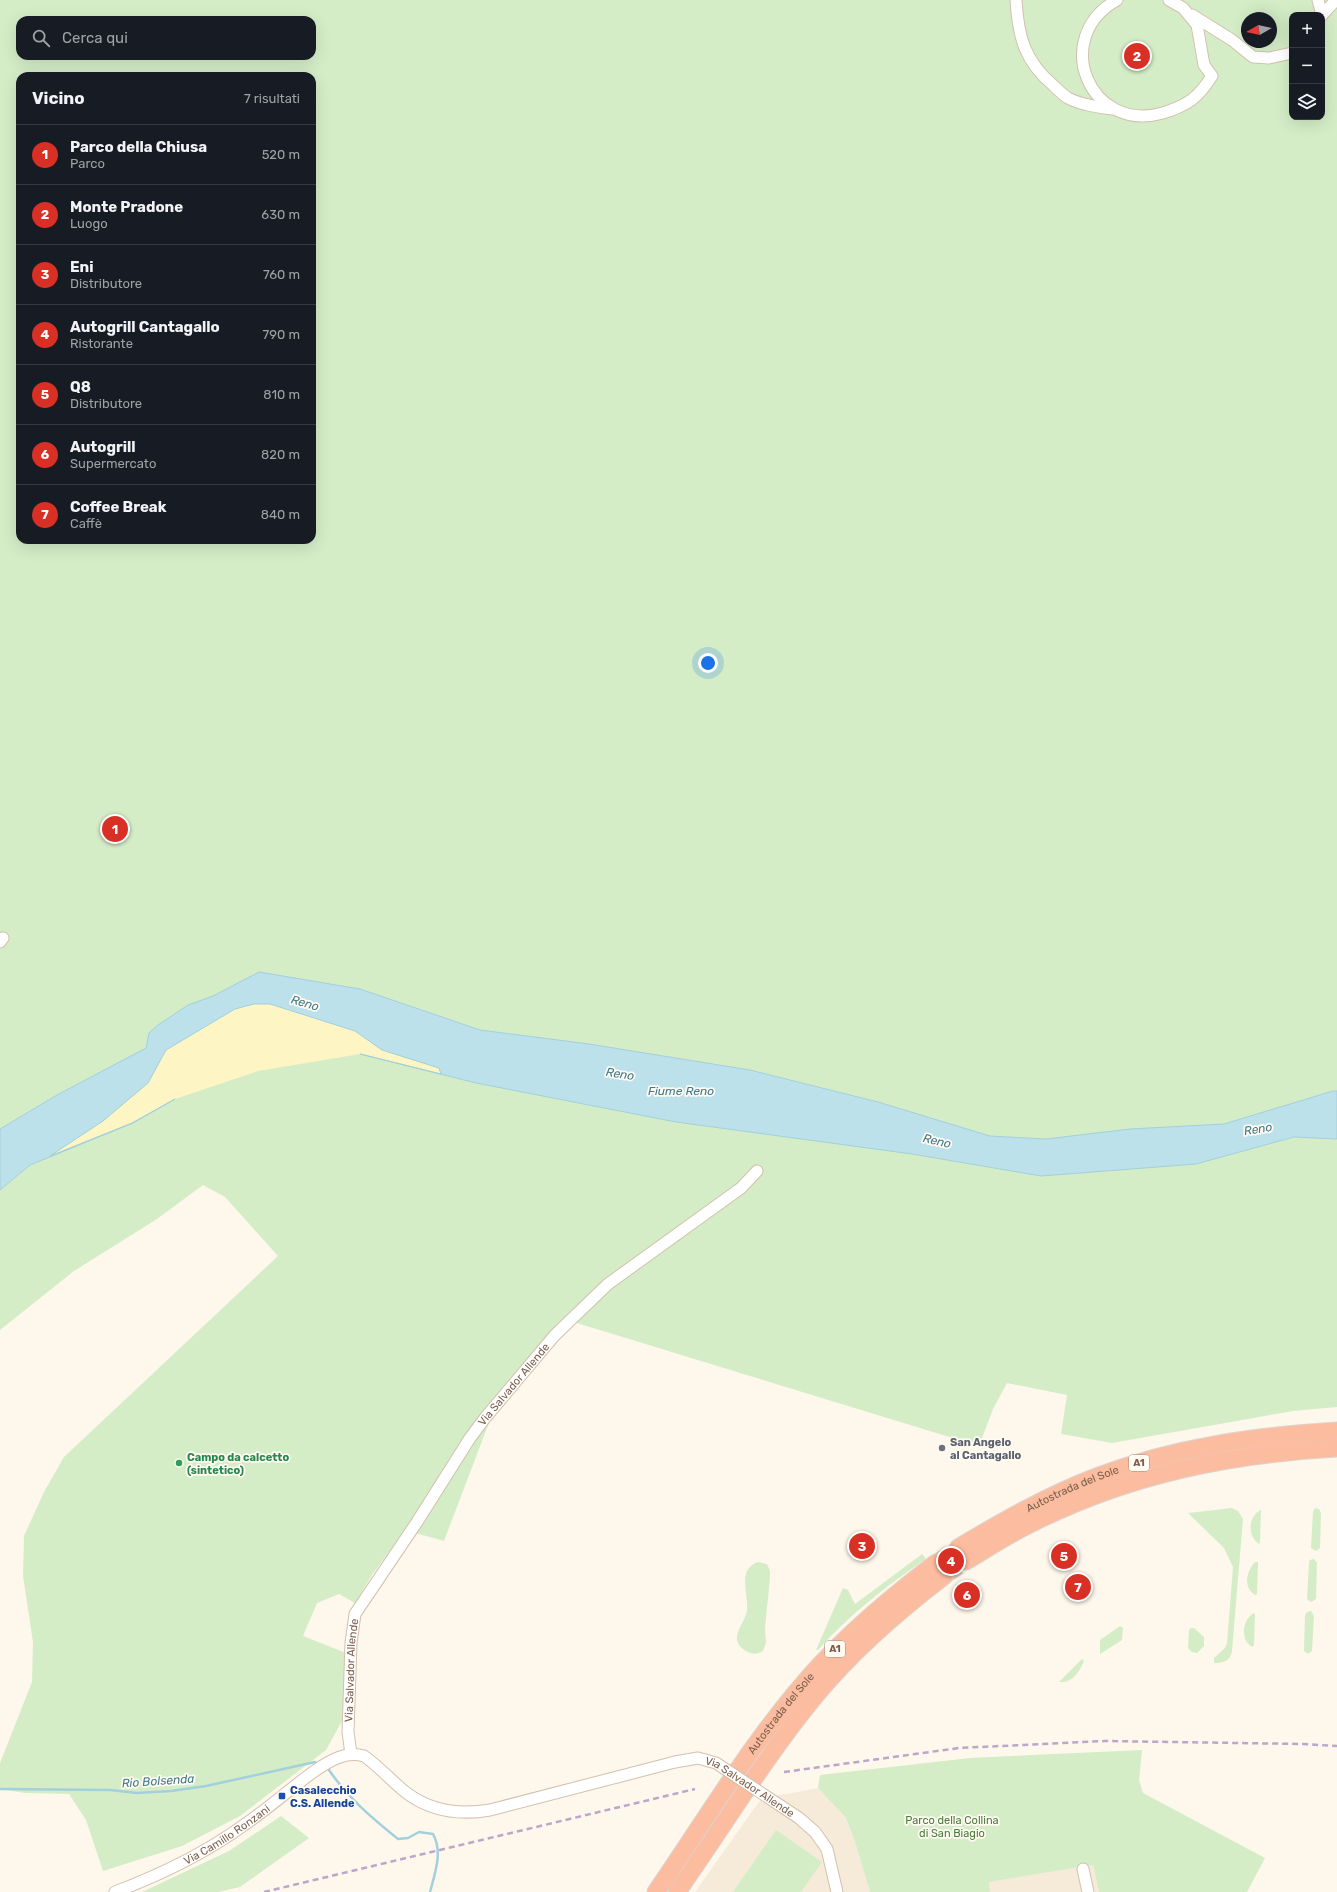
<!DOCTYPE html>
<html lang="it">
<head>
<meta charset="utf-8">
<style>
  body { margin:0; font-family:Rubik,sans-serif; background:#242831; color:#f1f3f6 }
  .controls { position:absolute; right:12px; top:12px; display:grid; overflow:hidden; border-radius:8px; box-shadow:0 4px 16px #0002 }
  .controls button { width:36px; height:36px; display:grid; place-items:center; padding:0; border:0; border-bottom:1px solid #363941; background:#171b24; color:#f1f3f6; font:20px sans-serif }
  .compass { position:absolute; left:1241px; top:12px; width:36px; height:36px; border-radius:50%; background:#171b24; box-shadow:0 4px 16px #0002; rotate:261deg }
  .you { position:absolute; left:708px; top:663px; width:14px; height:14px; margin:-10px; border:3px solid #fff; border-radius:50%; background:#1a73e8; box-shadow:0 0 0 6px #1a73e833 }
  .badge { display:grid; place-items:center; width:26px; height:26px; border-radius:50%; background:#d93025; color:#fff; font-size:13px; font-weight:700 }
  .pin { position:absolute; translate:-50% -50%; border:2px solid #fff; box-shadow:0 1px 4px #0006 }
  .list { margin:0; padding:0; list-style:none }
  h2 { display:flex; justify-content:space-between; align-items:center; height:52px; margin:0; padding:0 16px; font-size:17px }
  h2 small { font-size:13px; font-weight:400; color:#9ea1a6 }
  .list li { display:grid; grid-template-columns:26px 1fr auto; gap:12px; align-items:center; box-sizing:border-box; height:60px; padding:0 16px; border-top:1px solid #363941 }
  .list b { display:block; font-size:15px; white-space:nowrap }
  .list p { margin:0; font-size:13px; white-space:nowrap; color:#9ea1a6 }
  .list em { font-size:13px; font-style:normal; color:#9ea1a6 }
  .icon { flex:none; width:22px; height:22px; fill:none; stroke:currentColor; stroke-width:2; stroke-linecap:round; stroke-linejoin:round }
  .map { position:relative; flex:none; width:1337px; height:1892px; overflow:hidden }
  .search { position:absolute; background:#171b24; box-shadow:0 4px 16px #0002; left:16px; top:16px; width:300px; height:44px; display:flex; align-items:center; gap:10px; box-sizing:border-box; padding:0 14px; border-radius:12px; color:#9ea1a6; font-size:15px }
  .panel { position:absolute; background:#171b24; box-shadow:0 4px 16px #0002; left:16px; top:72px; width:300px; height:472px; border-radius:12px }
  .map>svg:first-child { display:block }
  .residential { fill:#f6ead8 }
  .green { fill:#d4edc7; fill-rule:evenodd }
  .sand { fill:#fef5c4 }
  .water { fill:#bde1ea; stroke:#a2d0dc }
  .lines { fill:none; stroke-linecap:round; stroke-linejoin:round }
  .stream { stroke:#a2d0dc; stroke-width:2.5 }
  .highway-tunnel { stroke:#ded1c3; stroke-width:17; stroke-dasharray:17 8; stroke-linecap:butt }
  .minor-casing { stroke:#d2c0ae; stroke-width:13 }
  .highway-casing { stroke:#ddd5d0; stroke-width:19 }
  .minor { stroke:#fff; stroke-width:11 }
  .highway { stroke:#fbbc9f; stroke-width:17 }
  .rail { stroke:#bca6ca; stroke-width:2.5; stroke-dasharray:6 4; stroke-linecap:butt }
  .minor-bridge-casing { stroke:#d2c0ae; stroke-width:13; stroke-linecap:butt }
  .minor-bridge { stroke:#fff; stroke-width:11 }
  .worship-dot { fill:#6b7280; stroke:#fffbf2; stroke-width:1.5 }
  .leisure-dot { fill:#2e9e5b; stroke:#fffbf2; stroke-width:1.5 }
  .transit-dot { fill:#1a4fb4; stroke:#fffbf2; stroke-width:1.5 }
  .labels { text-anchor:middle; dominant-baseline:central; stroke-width:3.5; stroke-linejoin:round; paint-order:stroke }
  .shield { fill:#fffbf2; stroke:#a38e7d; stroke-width:1 }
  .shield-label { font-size:10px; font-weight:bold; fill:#7c5f4b }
  .street-label { font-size:11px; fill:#7c5f4b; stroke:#fffbf2 }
  .worship-label { font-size:11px; font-weight:bold; fill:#5b616d; stroke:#fffbf2; text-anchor:start }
  .leisure-label { font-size:11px; font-weight:bold; fill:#27864d; stroke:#fffbf2; text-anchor:start }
  .transit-label { font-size:11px; font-weight:bold; fill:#164399; stroke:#fffbf2; text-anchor:start }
  .park-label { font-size:11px; fill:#4d7b3f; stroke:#fffbf2 }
  .water-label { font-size:12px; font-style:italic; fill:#3f7888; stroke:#fffbf2 }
</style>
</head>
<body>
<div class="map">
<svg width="1337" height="1892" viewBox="0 0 1337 1892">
  <rect width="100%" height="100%" fill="#fef7eb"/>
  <path class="residential" d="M818 1788 846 1818 855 1842 870 1892H695L761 1799Z
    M1093 1865 1099 1892H990L989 1882Z"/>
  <path class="green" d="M0 0H1337V1407L1293 1411 1112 1443 1061 1434 1067 1395 1007 1383 993 1409 979 1446 567 1320 490 1420 444 1541 405 1530 372 1575 355 1603 339 1594 317 1603 303 1636 346 1653 342 1721 326 1750 240 1816 182 1846 103 1871 86 1820 69 1794 25 1793 0 1789V1763L32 1682 33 1642 23 1576 24 1536 44 1492 64 1457 278 1256 225 1197 203 1185 157 1219 74 1271 0 1330ZM1292 15H1322V117H1292ZM1247 18H1271V42H1247ZM20 20H312V56H20ZM20 76H312V540H20Z
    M1232 1508 1238 1511 1243 1519 1232 1651C1230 1661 1224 1663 1214 1663V1658L1225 1648 1227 1643 1233 1567 1224 1548 1188 1513Z
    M1315 1508 1319 1509 1321 1513 1320 1548 1316 1551 1311 1548 1313 1512Z
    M1261 1510 1260 1542 1259 1544C1247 1536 1248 1516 1261 1510Z
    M922 1554 926 1559C886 1586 850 1614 818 1650H816L843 1588 848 1590 855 1604Z
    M1314 1559 1317 1563 1316 1599 1311 1602 1307 1599 1309 1562 1310 1560Z
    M758 1562 767 1564 770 1571V1578L765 1628 766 1643 763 1651C758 1654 752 1655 746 1651 726 1639 745 1624 747 1611 749 1593 736 1570 758 1562Z
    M1255 1562H1258V1563L1257 1594 1255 1595C1243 1587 1246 1572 1255 1562Z
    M1311 1611 1314 1616 1312 1651 1308 1654 1304 1651 1305 1615 1307 1612Z
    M1254 1613 1255 1615 1254 1645 1252 1647C1240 1639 1242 1620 1254 1613Z
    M1120 1626 1123 1628 1122 1640 1100 1654V1640Z
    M1191 1628H1194L1204 1637V1646L1197 1653 1192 1652 1188 1648 1189 1630Z
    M1082 1659 1084 1661C1079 1673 1072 1683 1059 1682Z
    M1142 1750 1139 1780 1143 1793 1265 1858 1247 1892H1099L1093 1865 989 1882 990 1892H870L855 1842 846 1818 818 1788 820 1775 970 1758Z
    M281 1816 309 1838 240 1887 218 1892H142L229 1851Z
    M776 1830 822 1862 801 1892H733Z"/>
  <path class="sand" d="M254 1004H270L355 1031 382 1050 439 1068 441 1074 360 1054 258 1071 175 1099 132 1123 47 1158 103 1121 148 1083 166 1050 235 1009Z"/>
  <path class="water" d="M259 972 360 989 480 1030 589 1044 750 1070 878 1102 990 1136 1046 1139 1130 1129 1224 1124 1333 1091H1337V1139L1294 1137 1196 1164 1041 1176 912 1154 676 1122 476 1083 360 1054 441 1074 439 1068 382 1050 355 1031 270 1004H254L235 1009 166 1050 148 1083 103 1121 50 1156 132 1123 175 1099 133 1123 30 1165 0 1190V1129L57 1095 146 1048 149 1033 158 1025 188 1005 213 996Z"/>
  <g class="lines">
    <path class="stream" d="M329 1770C348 1798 372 1818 398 1839L408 1838 419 1832 433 1834C443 1852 435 1873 430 1892
      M0 1789 110 1790 137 1793 171 1791 206 1786 315 1762"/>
    <path class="highway-tunnel" d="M936 1563 958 1548
      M944 1576 966 1561"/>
    <g class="minor-casing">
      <g id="minor">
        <path d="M1016 0C1018 37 1025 62 1054 86 1058 90 1063 95 1068 98 1081 105 1098 107 1112 109"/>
        <path d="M1117 0C1050 37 1089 134 1163 113 1188 105 1198 98 1212 76L1204 65 1197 25 1183 8 1169 0"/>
        <path d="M1318 0 1322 15"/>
        <path d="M1192 15 1232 40 1253 57 1269 58 1292 53"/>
        <path d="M1322 15 1336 0"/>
        <path d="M0 942 3 938"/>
        <path id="s1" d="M351 1754 348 1732 351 1643 355 1614 417 1522 470 1438 485 1418 555 1335 608 1284 741 1188 757 1171"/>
        <path d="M815 1832 827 1849 837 1892"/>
        <path d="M1083 1869 1088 1892"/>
        <path id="s2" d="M115 1892C160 1875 204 1854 244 1825 269 1808 292 1787 316 1770 331 1760 346 1751 364 1756 380 1767 393 1783 408 1794 433 1812 461 1815 490 1810L675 1762"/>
      </g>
    </g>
    <g class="highway-casing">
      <g id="highway">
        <path id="s3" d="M958 1548C1003 1521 1049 1495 1099 1476 1175 1447 1256 1436 1337 1431"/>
        <path d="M966 1561C988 1548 1009 1534 1032 1523 1129 1474 1230 1454 1337 1448"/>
        <path id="s4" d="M656 1892C709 1815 757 1733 821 1664 856 1627 895 1594 936 1563"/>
        <path d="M677 1892C723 1827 764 1758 815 1696 853 1650 897 1612 944 1576"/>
      </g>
    </g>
    <use href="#minor" class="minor"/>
    <use href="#highway" class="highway"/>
    <path class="rail" d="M784 1772 959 1748 1105 1741 1303 1744 1337 1746
      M264 1892 695 1789"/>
    <g class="minor-bridge-casing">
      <g id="minor-bridge">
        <path id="s5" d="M675 1762 698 1758 716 1763 799 1818 815 1832"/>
      </g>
    </g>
    <use href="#minor-bridge" class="minor-bridge"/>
  </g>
  <circle class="worship-dot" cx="942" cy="1448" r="4"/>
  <circle class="leisure-dot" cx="179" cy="1463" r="4"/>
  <rect class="transit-dot" x="278" y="1792" width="8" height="8" rx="2"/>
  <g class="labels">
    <g class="shield">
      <rect x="1129" y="1455" width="20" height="16" rx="3"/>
      <rect x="825" y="1641" width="20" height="16" rx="3"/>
    </g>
    <g class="shield-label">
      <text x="1139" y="1463">A1</text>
      <text x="835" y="1649">A1</text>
    </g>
    <g class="street-label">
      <text stroke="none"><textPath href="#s1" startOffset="420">Via Salvador Allende</textPath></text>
      <text stroke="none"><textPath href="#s3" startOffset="129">Autostrada del Sole</textPath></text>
      <text stroke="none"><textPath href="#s1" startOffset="84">Via Salvador Allende</textPath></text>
      <text stroke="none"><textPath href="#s4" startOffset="218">Autostrada del Sole</textPath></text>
      <text stroke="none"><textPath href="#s5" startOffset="83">Via Salvador Allende</textPath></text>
      <text stroke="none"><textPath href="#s2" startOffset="126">Via Camillo Ronzani</textPath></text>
    </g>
    <g class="worship-label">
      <text x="950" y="1442">San Angelo<tspan x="950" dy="13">al Cantagallo</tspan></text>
    </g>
    <g class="leisure-label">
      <text x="187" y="1457">Campo da calcetto<tspan x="187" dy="13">(sintetico)</tspan></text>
    </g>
    <g class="transit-label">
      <text x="290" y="1790">Casalecchio<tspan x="290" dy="13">C.S. Allende</tspan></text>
    </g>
    <g class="park-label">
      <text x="952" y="1820">Parco della Collina<tspan x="952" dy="13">di San Biagio</tspan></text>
    </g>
    <g class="water-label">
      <text transform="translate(305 1003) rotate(16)">Reno</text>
      <text transform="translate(620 1074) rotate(9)">Reno</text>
      <text x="681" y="1091">Fiume Reno</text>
      <text transform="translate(1258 1129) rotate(-9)">Reno</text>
      <text transform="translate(937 1141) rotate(13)">Reno</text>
      <text transform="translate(158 1781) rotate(-4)">Rio Bolsenda</text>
    </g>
  </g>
</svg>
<div class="controls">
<button>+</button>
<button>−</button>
<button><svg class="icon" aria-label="layers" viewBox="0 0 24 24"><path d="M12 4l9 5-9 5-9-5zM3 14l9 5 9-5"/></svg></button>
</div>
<svg class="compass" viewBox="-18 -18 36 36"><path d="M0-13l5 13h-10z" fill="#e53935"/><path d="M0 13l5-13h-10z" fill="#9ea1a6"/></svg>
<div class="you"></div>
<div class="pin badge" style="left:115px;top:829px">1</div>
<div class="pin badge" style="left:1137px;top:56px">2</div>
<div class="pin badge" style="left:862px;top:1546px">3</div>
<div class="pin badge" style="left:951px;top:1561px">4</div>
<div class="pin badge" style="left:1064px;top:1556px">5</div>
<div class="pin badge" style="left:967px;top:1595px">6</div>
<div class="pin badge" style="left:1078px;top:1587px">7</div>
<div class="search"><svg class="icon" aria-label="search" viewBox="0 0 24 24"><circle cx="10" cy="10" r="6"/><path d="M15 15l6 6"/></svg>Cerca qui</div>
<section class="panel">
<h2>Vicino<small>7 risultati</small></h2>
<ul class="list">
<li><span class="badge">1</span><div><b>Parco della Chiusa</b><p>Parco</p></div><em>520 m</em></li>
<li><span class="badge">2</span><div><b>Monte Pradone</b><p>Luogo</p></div><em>630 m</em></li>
<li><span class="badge">3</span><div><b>Eni</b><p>Distributore</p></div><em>760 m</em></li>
<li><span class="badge">4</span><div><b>Autogrill Cantagallo</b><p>Ristorante</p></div><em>790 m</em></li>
<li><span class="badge">5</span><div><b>Q8</b><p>Distributore</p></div><em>810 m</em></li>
<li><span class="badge">6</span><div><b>Autogrill</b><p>Supermercato</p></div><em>820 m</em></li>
<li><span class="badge">7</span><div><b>Coffee Break</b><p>Caffè</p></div><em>840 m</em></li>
</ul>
</section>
</div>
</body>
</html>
